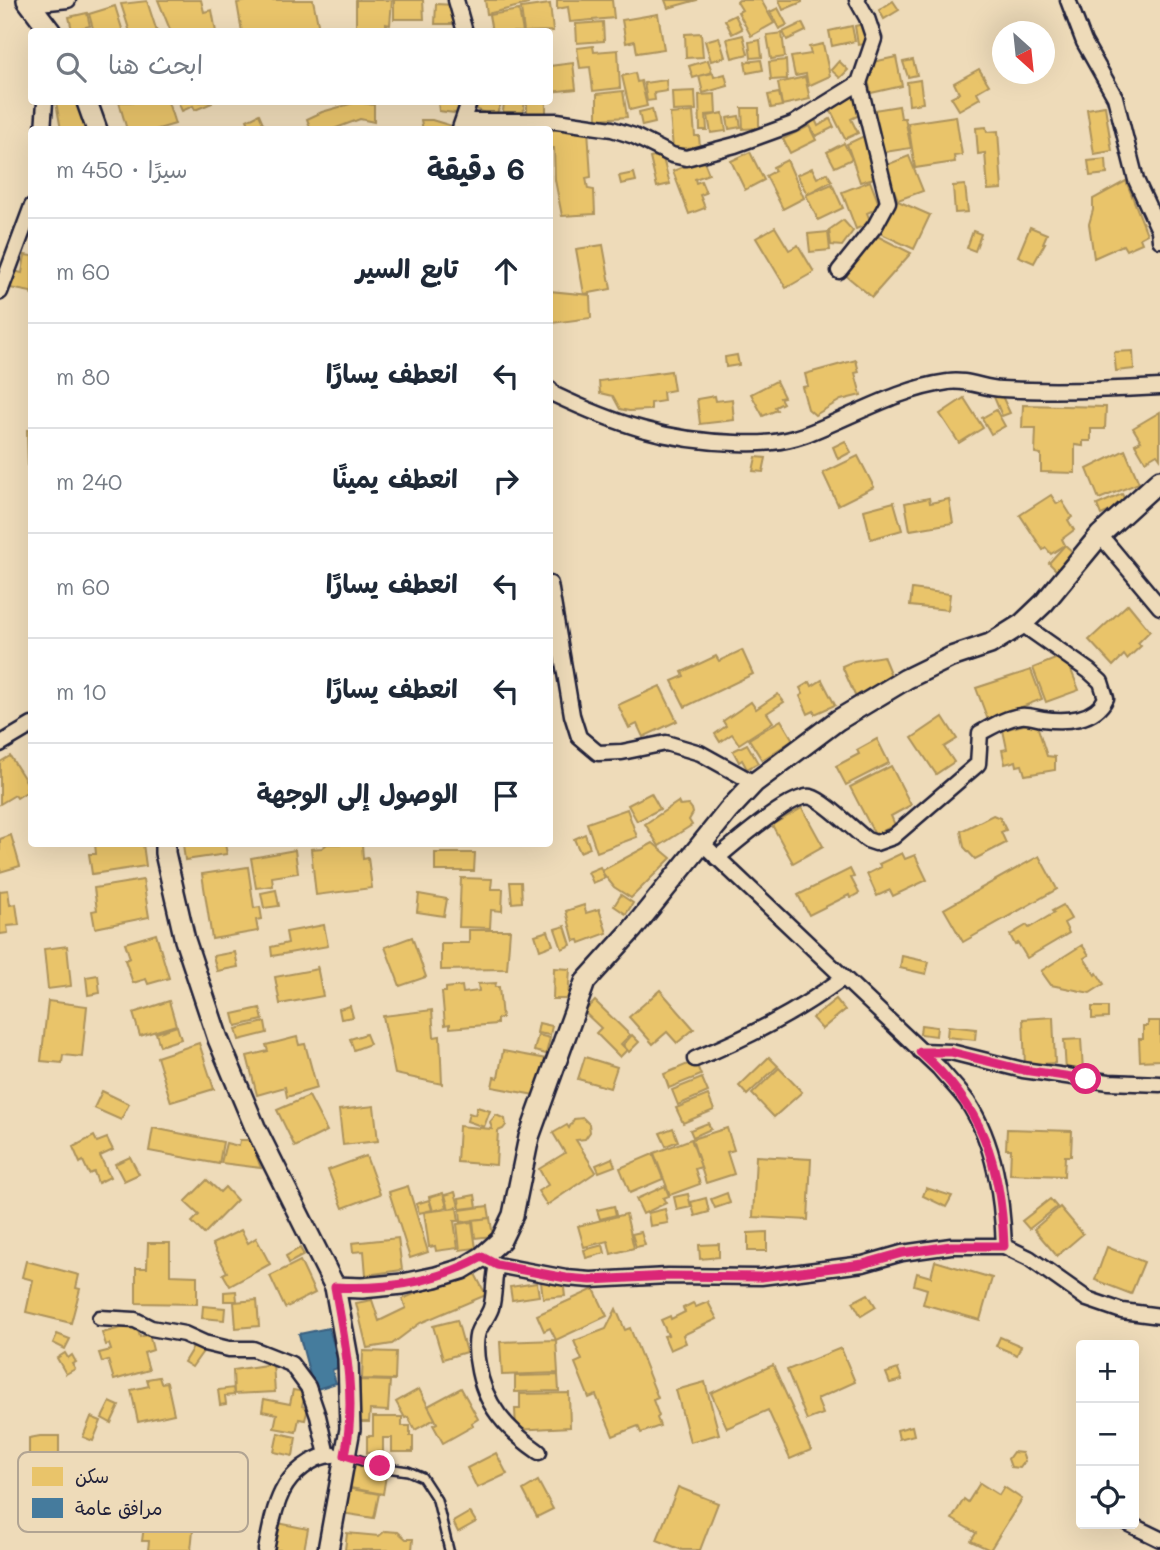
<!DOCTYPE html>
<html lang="ar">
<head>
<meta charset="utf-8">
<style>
  :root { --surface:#fff; --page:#f2f2f3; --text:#1f2937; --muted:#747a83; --line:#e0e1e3 }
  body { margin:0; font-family:Mali,"Playpen Sans Arabic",sans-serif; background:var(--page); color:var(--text); direction:rtl }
  .controls { position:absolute; right:21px; bottom:21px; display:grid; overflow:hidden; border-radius:7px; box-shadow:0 7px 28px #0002 }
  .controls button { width:63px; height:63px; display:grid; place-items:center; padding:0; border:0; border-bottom:2px solid var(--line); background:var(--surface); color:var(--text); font:35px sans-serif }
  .compass { position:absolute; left:992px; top:21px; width:63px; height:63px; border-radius:50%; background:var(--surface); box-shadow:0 7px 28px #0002; rotate:153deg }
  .stop { position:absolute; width:21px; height:21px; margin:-16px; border:5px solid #db2777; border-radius:50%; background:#fff }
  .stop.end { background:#db2777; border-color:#fff; box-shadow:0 2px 7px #0008 }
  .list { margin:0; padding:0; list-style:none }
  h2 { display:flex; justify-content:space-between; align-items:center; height:91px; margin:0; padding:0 28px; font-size:30px }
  h2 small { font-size:23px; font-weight:400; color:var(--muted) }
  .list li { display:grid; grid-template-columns:46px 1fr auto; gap:21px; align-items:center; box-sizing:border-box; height:105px; padding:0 28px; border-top:2px solid var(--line) }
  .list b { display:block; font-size:26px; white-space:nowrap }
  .list em { font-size:23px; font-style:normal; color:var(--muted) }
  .icon { flex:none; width:38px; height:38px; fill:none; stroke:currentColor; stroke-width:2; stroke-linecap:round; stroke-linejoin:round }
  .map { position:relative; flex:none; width:1160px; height:1550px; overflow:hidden; direction:ltr }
  .search { position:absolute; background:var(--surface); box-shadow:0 7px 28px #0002; left:28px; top:28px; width:525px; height:77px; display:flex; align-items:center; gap:18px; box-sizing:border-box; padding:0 24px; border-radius:7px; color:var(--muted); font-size:26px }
  .panel { position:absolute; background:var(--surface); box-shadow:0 7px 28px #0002; left:28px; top:126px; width:525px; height:721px; border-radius:7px; direction:rtl }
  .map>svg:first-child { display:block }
</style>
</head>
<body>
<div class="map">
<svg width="1160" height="1550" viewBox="0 0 1160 1550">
  <rect width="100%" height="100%" fill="#eedbb9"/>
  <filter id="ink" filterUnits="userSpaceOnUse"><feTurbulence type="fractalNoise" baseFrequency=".0143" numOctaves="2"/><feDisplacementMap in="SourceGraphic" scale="14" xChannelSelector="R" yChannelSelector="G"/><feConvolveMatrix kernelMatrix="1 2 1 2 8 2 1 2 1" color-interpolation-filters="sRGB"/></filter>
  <g filter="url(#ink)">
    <!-- homes -->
    <g fill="#e9c46a" stroke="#ad935c" stroke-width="2">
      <path d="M 158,0 L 201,0 L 204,12 L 212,10 L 216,32 L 171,32 Z"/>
      <path d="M 251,0 L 313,0 L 318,24 L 317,32 L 242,32 L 237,3 Z"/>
      <path d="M 356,0 L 392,0 L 390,25 L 386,24 L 387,32 L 356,32 Z"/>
      <path d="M 394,0 L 423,0 L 424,19 L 394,19 Z"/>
      <path d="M 485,0 L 527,0 L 528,4 L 487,14 Z"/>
      <path d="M 557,0 L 612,0 L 614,18 L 570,22 L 568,7 L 557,9 Z"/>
      <path d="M 665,0 L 697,0 L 668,8 Z"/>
      <path d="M 739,0 L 761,0 L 774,23 L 751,36 L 738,12 L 742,10 L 737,2 Z"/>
      <path d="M 779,0 L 802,0 L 802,2 L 783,10 Z"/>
      <path d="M 147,1 L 157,32 L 130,32 L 121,4 Z"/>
      <path d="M 893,1 L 899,10 L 884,19 L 879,10 Z"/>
      <path d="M 436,4 L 455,5 L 454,24 L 435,24 Z"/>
      <path d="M 550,4 L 553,31 L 524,32 L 521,8 Z"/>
      <path d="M 115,6 L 123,32 L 94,32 L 89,14 Z"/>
      <path d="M 778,8 L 787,25 L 779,29 L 770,12 Z"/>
      <path d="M 519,10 L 523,32 L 492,32 L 489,15 Z"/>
      <path d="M 87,13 L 90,26 L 72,30 L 69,17 Z"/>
      <path d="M 658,14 L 664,49 L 637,53 L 635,41 L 626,43 L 622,20 Z"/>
      <path d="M 735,15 L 742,29 L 732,34 L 725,20 Z"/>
      <path d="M 603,22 L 604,41 L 577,43 L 576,24 Z"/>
      <path d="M 802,23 L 806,31 L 787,40 L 783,32 Z"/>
      <path d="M 863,24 L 867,44 L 858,45 L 855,26 Z"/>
      <path d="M 852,26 L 855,41 L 832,46 L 829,31 Z"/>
      <path d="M 701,33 L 703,57 L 686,58 L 685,34 Z"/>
      <path d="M 782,33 L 785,57 L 771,59 L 767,35 Z"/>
      <path d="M 743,35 L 748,54 L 732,58 L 727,39 Z"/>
      <path d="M 719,37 L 725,57 L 711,61 L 705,41 Z"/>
      <path d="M 760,40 L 762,57 L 751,58 L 749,42 Z"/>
      <path d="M 823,44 L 830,76 L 808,86 L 806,74 L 795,76 L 791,57 L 811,54 L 809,47 Z"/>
      <path d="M 593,46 L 594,52 L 618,50 L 620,88 L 593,91 L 590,67 L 580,68 L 577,48 Z"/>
      <path d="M 896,57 L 902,86 L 871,93 L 865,67 L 874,65 L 873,62 Z"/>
      <path d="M 708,60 L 712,72 L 693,78 L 689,66 Z"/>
      <path d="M 761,60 L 763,70 L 747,73 L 745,62 Z"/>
      <path d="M 786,60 L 787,79 L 771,80 L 769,62 Z"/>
      <path d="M 913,60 L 917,75 L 908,77 L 903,62 Z"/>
      <path d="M 839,61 L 848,70 L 840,78 L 831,70 Z"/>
      <path d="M 573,63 L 576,89 L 550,92 L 550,66 Z"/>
      <path d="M 979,69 L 989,85 L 977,92 L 980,98 L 959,110 L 951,97 L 959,93 L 954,83 Z"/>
      <path d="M 635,73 L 637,82 L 641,81 L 647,106 L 630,110 L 622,76 Z"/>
      <path d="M 713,73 L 714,77 L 725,74 L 728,86 L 703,93 L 699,76 Z"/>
      <path d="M 805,77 L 810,99 L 782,105 L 778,83 Z"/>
      <path d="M 666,80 L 667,91 L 654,93 L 655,100 L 647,101 L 644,83 Z"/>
      <path d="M 920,80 L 923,103 L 909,105 L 907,82 Z"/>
      <path d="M 623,91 L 627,117 L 597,119 L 597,94 Z"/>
      <path d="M 695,91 L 696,110 L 673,111 L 672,92 Z"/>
      <path d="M 779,93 L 782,106 L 771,108 L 768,95 Z"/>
      <path d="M 715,94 L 716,114 L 706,115 L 707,130 L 700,130 L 699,95 Z"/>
      <path d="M 855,94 L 865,112 L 851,119 L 858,133 L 845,139 L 829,107 Z"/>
      <path d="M 56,102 L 81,102 L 89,130 L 61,130 Z"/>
      <path d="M 119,102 L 168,102 L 175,124 L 155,130 L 127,130 Z"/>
      <path d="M 178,102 L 212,102 L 212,103 L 195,110 L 193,106 L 182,111 Z"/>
      <path d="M 357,102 L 374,105 L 374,122 L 360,119 L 331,130 L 311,130 L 307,119 L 322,112 Z"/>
      <path d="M 438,102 L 466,102 L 462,114 L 439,111 Z"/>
      <path d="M 479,102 L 502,102 L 495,117 L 476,109 Z"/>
      <path d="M 504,102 L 525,102 L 523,113 L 503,112 Z"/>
      <rect x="527" y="102" width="19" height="12"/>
      <path d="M 899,106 L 901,118 L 905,118 L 911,148 L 878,153 L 874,110 Z"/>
      <path d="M 1105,106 L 1112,151 L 1094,154 L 1087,109 Z"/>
      <path d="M 742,108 L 759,108 L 759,128 L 743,129 Z"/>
      <path d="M 652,109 L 655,123 L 642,126 L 639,112 Z"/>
      <path d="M 693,112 L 695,136 L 699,136 L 700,147 L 673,149 L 670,114 Z"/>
      <path d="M 723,113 L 726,131 L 711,133 L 708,116 Z"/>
      <path d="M 259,114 L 266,130 L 252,130 L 247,120 Z"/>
      <path d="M 739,116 L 741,127 L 729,129 L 727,118 Z"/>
      <path d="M 956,116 L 962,155 L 954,156 L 955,162 L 915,168 L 908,123 Z"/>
      <path d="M 814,117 L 818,126 L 830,119 L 834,127 L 816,136 L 807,121 Z"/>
      <path d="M 421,120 L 432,120 L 455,127 L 454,130 L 423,130 Z"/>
      <path d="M 465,125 L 588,129 L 591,177 L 586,178 L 588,189 L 594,190 L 595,214 L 562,216 L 555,180 L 554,148 L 550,148 L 550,130 L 464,130 Z"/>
      <path d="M 809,126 L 816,140 L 790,153 L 783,139 Z"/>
      <path d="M 986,127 L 987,132 L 998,131 L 1002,189 L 988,190 L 985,153 L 978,154 L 976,128 Z"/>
      <path d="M 864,136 L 881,176 L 860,182 L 847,144 Z"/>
      <path d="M 844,143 L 852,159 L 835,167 L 827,152 Z"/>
      <path d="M 750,152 L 764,180 L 745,190 L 731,161 Z"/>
      <path d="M 662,155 L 670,184 L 657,187 L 650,158 Z"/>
      <path d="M 909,156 L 923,191 L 898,200 L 884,166 Z"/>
      <path d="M 703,159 L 709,174 L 695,179 L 696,183 L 701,181 L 706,193 L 700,195 L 705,208 L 689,214 L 673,171 Z"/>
      <path d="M 1106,159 L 1107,174 L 1090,176 L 1088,161 Z"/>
      <path d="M 787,160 L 804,198 L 783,209 L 766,176 L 775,171 L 773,167 Z"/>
      <path d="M 812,168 L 817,178 L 827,173 L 832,181 L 807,194 L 797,175 Z"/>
      <path d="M 634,173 L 636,181 L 621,184 L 619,176 Z"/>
      <path d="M 870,181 L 880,207 L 867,213 L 871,223 L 856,229 L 842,192 Z"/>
      <path d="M 1126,181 L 1147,234 L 1140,238 L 1142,243 L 1126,250 L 1123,245 L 1094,258 L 1089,224 L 1093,210 L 1093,199 Z"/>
      <path d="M 832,184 L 843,208 L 818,220 L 806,195 Z"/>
      <path d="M 965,185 L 968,212 L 955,213 L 953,186 Z"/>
      <path d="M 891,198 L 930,215 L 914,249 L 875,231 Z"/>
      <path d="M 843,220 L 853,231 L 842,246 L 831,245 L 829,230 Z"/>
      <path d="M 775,227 L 789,250 L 798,245 L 814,272 L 786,288 L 756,238 Z"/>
      <path d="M 1030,227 L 1047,234 L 1043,243 L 1045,243 L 1034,263 L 1018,256 Z"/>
      <path d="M 973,231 L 981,234 L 975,251 L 967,248 Z"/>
      <path d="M 828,232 L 830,250 L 810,252 L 808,234 Z"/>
      <path d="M 877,236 L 911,253 L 872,297 L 844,274 Z"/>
      <path d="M 603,245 L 611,289 L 584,294 L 576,249 Z"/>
      <path d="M 25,255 L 32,256 L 32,296 L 31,292 L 10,288 L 14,271 L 22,273 Z"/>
      <path d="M 550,282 L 550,291 L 590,295 L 591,318 L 553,323 L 552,318 L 550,318 Z"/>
      <path d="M 1133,351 L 1134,369 L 1116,371 L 1114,352 Z"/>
      <path d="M 737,355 L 739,365 L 726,367 L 725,357 Z"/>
      <path d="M 856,360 L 859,372 L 855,373 L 861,395 L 841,400 L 815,415 L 808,409 L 802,387 L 808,386 L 805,374 Z"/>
      <path d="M 671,371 L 674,390 L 663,392 L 664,401 L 651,403 L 651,409 L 649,410 L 629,411 L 620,409 L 613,396 L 600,393 L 599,381 Z"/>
      <path d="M 776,381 L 784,397 L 780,398 L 783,403 L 775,407 L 777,410 L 763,416 L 751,394 Z"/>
      <path d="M 1001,394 L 1010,413 L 1002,416 L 994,397 Z"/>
      <path d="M 715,396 L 716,401 L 732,399 L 734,420 L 700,424 L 697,399 Z"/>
      <path d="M 964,398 L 983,428 L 959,443 L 940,414 Z"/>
      <path d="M 1023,405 L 1106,407 L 1105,429 L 1091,429 L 1091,441 L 1083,441 L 1083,446 L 1075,445 L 1075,473 L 1041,472 L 1041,454 L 1035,453 L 1036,428 L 1022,428 Z"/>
      <path d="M 996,410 L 1005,426 L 991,434 L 982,418 Z"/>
      <path d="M 1160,412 L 1160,458 L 1157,454 L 1145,461 L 1135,444 L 1141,441 L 1133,428 Z"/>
      <path d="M 27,430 L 32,430 L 32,465 L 28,465 Z"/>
      <path d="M 845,441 L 851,452 L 838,459 L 833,447 Z"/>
      <path d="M 1125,450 L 1139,483 L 1099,499 L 1087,469 Z"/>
      <path d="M 858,456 L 874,487 L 838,505 L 823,473 Z"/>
      <path d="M 756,457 L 766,458 L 763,472 L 753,471 Z"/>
      <path d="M 1122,494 L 1127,504 L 1101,515 L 1097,505 Z"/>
      <path d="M 1051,495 L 1057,504 L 1062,501 L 1072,517 L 1068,520 L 1074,530 L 1062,539 L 1065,545 L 1051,554 L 1046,548 L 1043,550 L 1020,515 Z"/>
      <path d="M 929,498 L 930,503 L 949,499 L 953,523 L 910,530 L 905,503 Z"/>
      <path d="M 894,502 L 902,530 L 871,539 L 864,510 Z"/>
      <path d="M 1065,545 L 1074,553 L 1057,571 L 1049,563 Z"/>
      <path d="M 912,589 L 950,594 L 948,610 L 910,606 Z"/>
      <path d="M 1128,604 L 1150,631 L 1138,643 L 1141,646 L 1127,659 L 1124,655 L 1113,666 L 1089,640 Z"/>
      <path d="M 742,650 L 753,674 L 685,707 L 672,681 L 684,676 L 682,672 L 716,656 L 719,661 Z"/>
      <path d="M 1065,655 L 1079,690 L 1046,702 L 1033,668 Z"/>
      <path d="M 883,656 L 893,680 L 857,700 L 842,666 L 854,661 Z"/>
      <path d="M 1031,670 L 1042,699 L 988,720 L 976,688 Z"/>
      <path d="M 822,680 L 835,705 L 815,714 L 814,711 L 808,714 L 800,696 L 803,694 L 800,688 L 810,682 L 812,686 Z"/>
      <path d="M 660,686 L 677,721 L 643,737 L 637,724 L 629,728 L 618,705 Z"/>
      <path d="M 778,694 L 784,702 L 767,713 L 773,722 L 739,744 L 732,734 L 720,742 L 715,734 L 726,726 L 723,721 L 751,702 L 756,709 Z"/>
      <path d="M 943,717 L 957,739 L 944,747 L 954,762 L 936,774 L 912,738 Z"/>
      <path d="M 781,720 L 793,740 L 762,760 L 749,739 Z"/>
      <path d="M 1036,722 L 1047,756 L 1055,757 L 1055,770 L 1025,775 L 1022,765 L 1017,766 L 1016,761 L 1005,764 L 1002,750 L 1007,749 L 1003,730 Z"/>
      <path d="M 877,739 L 889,763 L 846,785 L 836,766 L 859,754 L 857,750 Z"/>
      <path d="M 747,744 L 758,763 L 747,769 L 742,760 L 739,762 L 733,751 Z"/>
      <path d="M 10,756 L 29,786 L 26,788 L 28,791 L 17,798 L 15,795 L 0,804 L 0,762 Z"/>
      <path d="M 891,766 L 911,805 L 891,816 L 895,825 L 875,835 L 850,787 Z"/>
      <path d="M 651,793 L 660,809 L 637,821 L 628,805 Z"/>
      <path d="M 678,802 L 680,806 L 689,805 L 692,809 L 693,813 L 689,820 L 692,825 L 659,846 L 645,824 Z"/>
      <path d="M 802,808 L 823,846 L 793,863 L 772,825 Z"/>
      <path d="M 627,809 L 637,837 L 597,852 L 587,823 Z"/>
      <path d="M 993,815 L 1000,818 L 1006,830 L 1001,832 L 1006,843 L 975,859 L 964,847 L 961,831 Z"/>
      <path d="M 585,834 L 590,848 L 580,852 L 574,839 Z"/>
      <path d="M 11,835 L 20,866 L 0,872 L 0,839 Z"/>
      <path d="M 653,843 L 671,858 L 631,898 L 614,887 L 601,871 Z"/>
      <path d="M 95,844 L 143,844 L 146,866 L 92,874 L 89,854 L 96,854 Z"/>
      <path d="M 183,844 L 225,844 L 227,854 L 185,860 Z"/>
      <path d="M 327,844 L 362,844 L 363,859 L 368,858 L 372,888 L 316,895 L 311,849 L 322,848 Z"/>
      <path d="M 295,850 L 298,873 L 272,877 L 273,886 L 256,888 L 251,858 Z"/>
      <path d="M 435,853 L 475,853 L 474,871 L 435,871 Z"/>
      <path d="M 902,853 L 905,859 L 915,855 L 927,880 L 893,896 L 890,890 L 877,896 L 867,874 L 881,867 L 879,864 Z"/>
      <path d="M 1039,856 L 1057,889 L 963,942 L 944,909 Z"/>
      <path d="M 248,867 L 254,908 L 260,907 L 262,919 L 256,920 L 258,931 L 212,939 L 202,874 Z"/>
      <path d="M 600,867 L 605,878 L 593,883 L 588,872 Z"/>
      <path d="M 850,869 L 854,877 L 851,878 L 859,893 L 850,898 L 849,895 L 809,915 L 798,895 Z"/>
      <path d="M 461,878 L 492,879 L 491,889 L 503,889 L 502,911 L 491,910 L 490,928 L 459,927 Z"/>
      <path d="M 143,880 L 149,917 L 95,928 L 92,911 L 97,910 L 94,888 Z"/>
      <path d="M 510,882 L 521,882 L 522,902 L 512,903 Z"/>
      <path d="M 8,890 L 10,905 L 16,904 L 19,925 L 7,926 L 8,933 L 0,934 L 0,891 Z"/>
      <path d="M 276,890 L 279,906 L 264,908 L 261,893 Z"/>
      <path d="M 419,894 L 447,899 L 444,916 L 417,912 Z"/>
      <path d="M 621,895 L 633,903 L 626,914 L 614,906 Z"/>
      <path d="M 584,905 L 586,913 L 599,909 L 607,933 L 580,943 L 579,940 L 574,941 L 566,911 Z"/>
      <path d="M 1063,905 L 1071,919 L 1064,923 L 1069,933 L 1027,958 L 1018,943 L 1015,945 L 1010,935 L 1027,925 L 1029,928 L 1054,913 L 1052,911 Z"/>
      <path d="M 324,925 L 328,946 L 272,956 L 271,947 L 288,943 L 286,932 Z"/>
      <path d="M 565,926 L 571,945 L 562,949 L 555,929 Z"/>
      <path d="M 469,930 L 510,930 L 507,969 L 441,970 L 441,943 L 469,943 Z"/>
      <path d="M 548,931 L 553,945 L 540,950 L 535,935 Z"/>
      <path d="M 156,934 L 169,978 L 148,984 L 146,979 L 133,983 L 125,960 L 130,958 L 125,943 Z"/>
      <path d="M 412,937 L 426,977 L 400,986 L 385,947 Z"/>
      <path d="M 1082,945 L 1089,955 L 1084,958 L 1095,975 L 1097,973 L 1104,984 L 1090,993 L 1051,985 L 1041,971 Z"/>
      <path d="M 67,946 L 71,986 L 48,989 L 44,949 Z"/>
      <path d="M 235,952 L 238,967 L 217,971 L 213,956 Z"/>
      <path d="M 902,956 L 929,962 L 926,974 L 900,968 Z"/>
      <path d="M 317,966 L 323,996 L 280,1004 L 275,977 L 318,969 Z"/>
      <path d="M 554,968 L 570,969 L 568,999 L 553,999 Z"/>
      <path d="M 98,975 L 100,993 L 88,995 L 86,977 Z"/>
      <path d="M 496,983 L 495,987 L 499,987 L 502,1018 L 497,1019 L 497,1024 L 450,1028 L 450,1024 L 445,1025 L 442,992 L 446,992 L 446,988 L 462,986 L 463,993 L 479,991 L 478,984 Z"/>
      <path d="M 660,990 L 694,1029 L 677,1043 L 667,1032 L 653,1044 L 629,1017 Z"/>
      <path d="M 836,999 L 845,1010 L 822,1029 L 812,1018 Z"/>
      <path d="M 48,1001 L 87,1006 L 82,1057 L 63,1055 L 62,1063 L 41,1061 Z"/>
      <path d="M 169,1001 L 176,1025 L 140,1036 L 133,1013 Z"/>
      <path d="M 595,1001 L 630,1035 L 621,1044 L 627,1050 L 620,1057 L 596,1033 L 601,1028 L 584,1012 Z"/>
      <path d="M 350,1006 L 353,1017 L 341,1019 L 339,1009 Z"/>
      <path d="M 1092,1007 L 1108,1007 L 1108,1018 L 1092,1019 Z"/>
      <path d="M 260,1008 L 263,1020 L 236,1026 L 233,1014 Z"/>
      <path d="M 432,1010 L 434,1037 L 440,1036 L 442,1084 L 395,1074 L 383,1016 Z"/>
      <path d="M 1053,1017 L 1055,1063 L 1025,1065 L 1023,1019 Z"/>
      <path d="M 1148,1021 L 1160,1021 L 1160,1060 L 1140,1061 L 1139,1039 L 1143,1039 L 1143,1026 L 1148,1026 Z"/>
      <path d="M 265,1022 L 267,1033 L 239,1040 L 236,1029 Z"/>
      <path d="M 539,1023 L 552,1026 L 550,1035 L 537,1033 Z"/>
      <path d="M 921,1025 L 937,1027 L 936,1036 L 920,1034 Z"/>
      <path d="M 177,1026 L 181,1039 L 160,1046 L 156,1033 Z"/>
      <path d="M 948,1026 L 976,1029 L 975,1040 L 947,1037 Z"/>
      <path d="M 366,1034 L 370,1044 L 354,1050 L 350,1039 Z"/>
      <path d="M 538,1035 L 550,1038 L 546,1054 L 534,1051 Z"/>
      <path d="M 632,1035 L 639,1042 L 629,1052 L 623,1045 Z"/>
      <path d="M 297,1037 L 299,1045 L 305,1044 L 317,1088 L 287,1097 L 285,1087 L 257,1095 L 247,1056 L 268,1051 L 266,1045 Z"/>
      <path d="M 1081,1039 L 1083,1070 L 1066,1071 L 1064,1040 Z"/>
      <path d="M 199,1043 L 214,1089 L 171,1102 L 157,1057 Z"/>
      <path d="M 503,1051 L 547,1059 L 540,1096 L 492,1087 L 494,1077 L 498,1078 Z"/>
      <path d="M 585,1057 L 617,1067 L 610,1088 L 578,1079 Z"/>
      <path d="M 769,1057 L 778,1066 L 747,1095 L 739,1086 Z"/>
      <path d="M 695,1061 L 701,1075 L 669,1088 L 664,1074 Z"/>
      <path d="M 779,1068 L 802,1092 L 774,1117 L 752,1094 Z"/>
      <path d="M 702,1078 L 708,1092 L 678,1105 L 672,1090 Z"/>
      <path d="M 102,1091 L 129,1104 L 121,1120 L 94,1108 Z"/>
      <path d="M 708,1095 L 714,1110 L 683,1123 L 676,1108 Z"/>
      <path d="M 309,1096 L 327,1131 L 295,1147 L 277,1110 Z"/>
      <path d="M 374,1106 L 378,1141 L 343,1145 L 339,1110 Z"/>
      <path d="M 477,1107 L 490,1111 L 484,1127 L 467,1121 L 469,1113 L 475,1115 Z"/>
      <path d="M 496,1115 L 505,1119 L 506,1125 L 503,1129 L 498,1131 L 496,1165 L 457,1162 L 459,1126 L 492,1129 L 490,1122 Z"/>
      <path d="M 583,1118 L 589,1124 L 590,1132 L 585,1139 L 576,1140 L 596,1172 L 547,1205 L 538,1191 L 548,1185 L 539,1169 L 565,1153 L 553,1133 L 567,1125 L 569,1128 L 574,1119 Z"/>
      <path d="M 708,1123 L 711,1129 L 693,1137 L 690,1130 Z"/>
      <path d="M 153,1128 L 223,1142 L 219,1164 L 149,1151 Z"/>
      <path d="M 673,1128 L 678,1141 L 666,1146 L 660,1133 Z"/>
      <path d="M 727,1128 L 734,1150 L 727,1152 L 734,1174 L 706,1183 L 692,1139 Z"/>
      <path d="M 1007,1129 L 1072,1131 L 1071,1156 L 1065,1156 L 1064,1176 L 1010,1174 L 1011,1149 L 1006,1149 Z"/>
      <path d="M 94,1136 L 97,1142 L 107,1138 L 113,1150 L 100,1156 L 110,1177 L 98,1183 L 94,1172 L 89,1174 L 83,1161 L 80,1163 L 73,1147 Z"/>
      <path d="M 691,1139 L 701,1167 L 695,1169 L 700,1184 L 670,1195 L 654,1153 Z"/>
      <path d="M 240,1140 L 250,1140 L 261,1168 L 221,1163 L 226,1143 L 239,1146 Z"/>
      <path d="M 653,1154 L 663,1179 L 630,1193 L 620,1168 Z"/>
      <path d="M 366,1156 L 380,1194 L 343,1208 L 328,1170 Z"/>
      <path d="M 756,1156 L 811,1159 L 808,1220 L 753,1217 Z"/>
      <path d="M 130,1157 L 139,1174 L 124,1181 L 115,1164 Z"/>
      <path d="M 612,1158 L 615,1166 L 599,1172 L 596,1165 Z"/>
      <path d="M 207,1180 L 220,1192 L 225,1187 L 237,1200 L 204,1234 L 192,1222 L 199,1215 L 185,1202 Z"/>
      <path d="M 408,1186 L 428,1252 L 410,1258 L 389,1192 Z"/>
      <path d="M 665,1186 L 669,1196 L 663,1198 L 666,1203 L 643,1214 L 636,1199 Z"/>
      <path d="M 926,1188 L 952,1196 L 946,1207 L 923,1196 Z"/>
      <path d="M 455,1192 L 459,1206 L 449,1209 L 445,1195 Z"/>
      <path d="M 443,1193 L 447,1207 L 433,1211 L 429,1197 Z"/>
      <path d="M 727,1193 L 730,1203 L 715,1208 L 711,1199 Z"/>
      <path d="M 688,1194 L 691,1207 L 677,1210 L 674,1197 Z"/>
      <path d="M 475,1195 L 477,1207 L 460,1209 L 459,1198 Z"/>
      <path d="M 706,1198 L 709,1212 L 695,1216 L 691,1202 Z"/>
      <path d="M 1050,1199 L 1057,1207 L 1029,1229 L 1022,1221 Z"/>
      <path d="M 429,1200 L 432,1210 L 419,1213 L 416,1204 Z"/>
      <path d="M 488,1206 L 490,1218 L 461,1222 L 460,1210 Z"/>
      <path d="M 614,1206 L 616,1215 L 600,1219 L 597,1210 Z"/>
      <path d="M 1060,1207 L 1083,1234 L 1057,1256 L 1034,1229 Z"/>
      <path d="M 457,1208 L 459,1221 L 454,1221 L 458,1248 L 436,1251 L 435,1246 L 429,1247 L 424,1212 Z"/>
      <path d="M 665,1209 L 668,1223 L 650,1226 L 648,1213 Z"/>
      <path d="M 626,1214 L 634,1248 L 611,1254 L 608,1241 L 584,1247 L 578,1226 Z"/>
      <path d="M 490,1218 L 493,1236 L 475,1238 L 473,1220 Z"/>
      <path d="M 472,1222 L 476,1248 L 460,1250 L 457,1224 Z"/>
      <path d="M 241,1230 L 248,1243 L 256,1238 L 270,1264 L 230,1286 L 223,1274 L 227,1272 L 212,1244 Z"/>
      <path d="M 641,1232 L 645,1245 L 636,1247 L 632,1234 Z"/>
      <path d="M 767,1232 L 767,1251 L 748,1251 L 748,1233 Z"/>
      <path d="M 398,1238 L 402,1270 L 366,1275 L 364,1251 L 353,1252 L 352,1243 Z"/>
      <path d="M 148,1243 L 170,1243 L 170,1275 L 197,1276 L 197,1304 L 136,1303 L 136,1268 L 147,1268 Z"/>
      <path d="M 719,1244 L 719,1257 L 700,1259 L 699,1245 Z"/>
      <path d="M 603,1245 L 605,1253 L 586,1258 L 584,1250 Z"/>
      <path d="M 1107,1247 L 1144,1262 L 1131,1294 L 1095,1280 Z"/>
      <path d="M 300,1248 L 304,1255 L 289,1263 L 286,1256 Z"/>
      <path d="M 26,1261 L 79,1275 L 76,1288 L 80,1289 L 71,1323 L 26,1312 L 33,1280 L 22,1277 Z"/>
      <path d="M 300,1261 L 315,1293 L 285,1308 L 270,1276 Z"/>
      <path d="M 935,1261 L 992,1278 L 980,1320 L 923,1304 L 927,1289 L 914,1285 L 917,1273 L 931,1277 Z"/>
      <path d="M 473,1270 L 486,1295 L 420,1323 L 392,1344 L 367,1348 L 356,1303 L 372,1300 L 379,1321 L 406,1308 L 402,1299 Z"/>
      <path d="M 563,1280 L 565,1296 L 543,1298 L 541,1282 Z"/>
      <path d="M 537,1283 L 539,1296 L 512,1300 L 510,1287 Z"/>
      <path d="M 594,1289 L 607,1316 L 556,1340 L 550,1328 L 544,1331 L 537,1315 Z"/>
      <path d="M 236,1291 L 237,1301 L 224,1301 L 224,1292 Z"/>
      <path d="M 868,1294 L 876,1307 L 861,1316 L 853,1302 Z"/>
      <path d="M 257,1300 L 259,1326 L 236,1328 L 234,1302 Z"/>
      <path d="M 708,1302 L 717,1319 L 683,1335 L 686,1343 L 670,1350 L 664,1336 L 668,1335 L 661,1320 L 670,1316 L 671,1319 L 685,1312 L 683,1308 L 693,1303 L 696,1307 Z"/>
      <path d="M 203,1306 L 225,1308 L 224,1320 L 202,1318 Z"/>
      <path d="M 616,1309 L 625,1330 L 630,1328 L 658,1398 L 653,1400 L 659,1416 L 657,1418 L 660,1426 L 641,1433 L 638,1426 L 613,1436 L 596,1395 L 589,1398 L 575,1363 L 582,1360 L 574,1341 L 606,1329 Z"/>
      <path d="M 457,1320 L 466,1352 L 443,1359 L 433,1326 Z"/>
      <path d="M 136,1324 L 140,1337 L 149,1334 L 153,1350 L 144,1353 L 149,1370 L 114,1380 L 108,1360 L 102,1362 L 99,1353 L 111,1350 L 109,1344 L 106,1345 L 102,1333 Z"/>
      <path d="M 57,1334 L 70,1339 L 65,1349 L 53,1343 Z"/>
      <path d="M 1000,1337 L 1021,1346 L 1017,1355 L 996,1346 Z"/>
      <path d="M 556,1340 L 558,1373 L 502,1375 L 500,1342 Z"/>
      <path d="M 195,1344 L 204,1350 L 192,1367 L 184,1362 Z"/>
      <path d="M 841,1348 L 855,1382 L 817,1399 L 823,1414 L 807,1420 L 787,1370 Z"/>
      <path d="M 363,1351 L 396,1352 L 395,1380 L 362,1379 Z"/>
      <path d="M 65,1353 L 68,1358 L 72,1355 L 76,1362 L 72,1364 L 75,1369 L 66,1374 L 57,1358 Z"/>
      <path d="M 273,1364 L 275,1392 L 234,1394 L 233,1370 Z"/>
      <path d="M 773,1365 L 811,1450 L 790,1459 L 768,1410 L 727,1428 L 711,1393 Z"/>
      <path d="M 898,1369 L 902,1380 L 890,1383 L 886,1373 Z"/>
      <path d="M 558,1375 L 559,1391 L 515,1392 L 515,1376 Z"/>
      <path d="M 159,1377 L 161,1383 L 167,1382 L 174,1414 L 138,1422 L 131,1390 L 149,1386 L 147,1379 Z"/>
      <path d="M 360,1380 L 390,1381 L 388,1411 L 370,1410 L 369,1422 L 358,1422 Z"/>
      <path d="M 705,1382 L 719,1434 L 690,1442 L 676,1390 Z"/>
      <path d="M 233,1388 L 234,1395 L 225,1396 L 226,1404 L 220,1405 L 218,1390 Z"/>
      <path d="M 461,1388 L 478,1419 L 472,1423 L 473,1426 L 443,1443 L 433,1425 L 437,1423 L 428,1406 Z"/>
      <path d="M 419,1389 L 435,1419 L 415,1430 L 408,1417 L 405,1418 L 396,1402 Z"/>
      <path d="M 293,1390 L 305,1392 L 302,1406 L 308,1408 L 305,1420 L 299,1419 L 296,1432 L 274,1428 L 277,1414 L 262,1411 L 264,1399 L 290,1404 Z"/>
      <path d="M 569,1393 L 570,1427 L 516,1430 L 515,1409 L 520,1409 L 520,1394 Z"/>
      <path d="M 110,1402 L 119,1406 L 111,1423 L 102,1418 Z"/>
      <path d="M 91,1417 L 101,1421 L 93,1441 L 83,1437 Z"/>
      <path d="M 373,1417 L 402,1417 L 402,1426 L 410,1426 L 410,1436 L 413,1436 L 413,1452 L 392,1452 L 392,1438 L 383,1438 L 383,1452 L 367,1453 L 367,1436 L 373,1436 Z"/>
      <path d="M 912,1426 L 914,1435 L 899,1439 L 897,1430 Z"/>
      <path d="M 278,1433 L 296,1437 L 293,1456 L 274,1452 Z"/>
      <path d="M 40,1436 L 59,1436 L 59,1464 L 29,1464 L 29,1438 Z"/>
      <path d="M 1013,1452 L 1022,1453 L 1025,1461 L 1020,1468 L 1011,1467 L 1008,1459 Z"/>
      <path d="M 496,1453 L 507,1474 L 477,1488 L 467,1468 Z"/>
      <path d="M 349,1463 L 387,1469 L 383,1494 L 345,1487 Z"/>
      <path d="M 538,1481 L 553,1509 L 537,1517 L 523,1490 Z"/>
      <path d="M 980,1483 L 999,1495 L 1004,1487 L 1022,1499 L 990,1550 L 971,1541 L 976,1533 L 952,1519 L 964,1499 L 968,1502 Z"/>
      <path d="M 678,1487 L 718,1503 L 700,1550 L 682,1550 L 657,1540 Z"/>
      <path d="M 346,1488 L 379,1494 L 374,1518 L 341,1513 Z"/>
      <path d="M 470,1512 L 476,1522 L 458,1532 L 453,1522 Z"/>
      <path d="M 278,1523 L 308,1529 L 304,1550 L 273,1550 Z"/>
      <path d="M 165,1524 L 172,1525 L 174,1529 L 182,1529 L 185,1526 L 193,1530 L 191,1550 L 148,1550 L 149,1541 L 142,1541 L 144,1526 L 162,1528 Z"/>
      <path d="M 385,1531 L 398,1532 L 406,1539 L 413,1539 L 412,1550 L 345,1550 L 347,1533 L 379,1536 Z"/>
    </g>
    <!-- public -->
    <path fill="#457b9d" stroke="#3a6080" stroke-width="2" d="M 329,1328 L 340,1367 L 332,1370 L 336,1383 L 314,1390 L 299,1334 Z"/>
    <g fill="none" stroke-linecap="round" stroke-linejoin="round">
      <defs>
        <path id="service" d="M 345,1455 L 380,1467 L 408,1471 L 422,1477 L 437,1500 L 449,1550"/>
        <g id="minor">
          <path d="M 456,0 L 465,32"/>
          <path d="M 1068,0 L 1084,42 L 1115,97 L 1136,180 L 1159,230 L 1160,240"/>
          <path d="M 30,4 L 68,0"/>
          <path d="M 464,121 L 557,121 L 612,129 L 634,136 L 672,155 L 686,158 L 735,145 L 793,124 L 859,83 L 874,39 L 867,18 L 857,0"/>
          <path d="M 460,128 L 469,102"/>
          <path d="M 43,130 L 45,102"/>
          <path d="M 839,271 L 875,226 L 888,202 L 859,83"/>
          <path d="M 0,292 L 32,206"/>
          <path d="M 550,389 L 553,394 C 616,424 666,441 736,443 C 760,444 781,443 804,435 C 852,417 897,389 948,382 C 966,379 983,388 1001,389 C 1053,392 1108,390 1160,387"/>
          <path d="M 1100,535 L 1160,607"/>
          <path d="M 550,584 L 572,715 L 579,737 L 598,753 L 622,752 L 666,743 L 700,753 L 754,783"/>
          <path d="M 0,744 L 32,725"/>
          <path d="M 702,843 L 939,1068 C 948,1079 959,1090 967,1101 C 995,1143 1002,1197 1004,1246"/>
          <path d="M 717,858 C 733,845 793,792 811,797 C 824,800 855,831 867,840 L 876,843 L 893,837 L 978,764 L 980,733 C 993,726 1006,718 1021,716 C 1028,715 1036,718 1043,719 C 1065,722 1095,721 1106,698 L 1101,682 L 1089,671 L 1022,624"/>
          <path d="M 920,1051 L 951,1052 L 1023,1070 L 1109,1082 L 1160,1084"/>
          <path d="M 695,1059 C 748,1037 796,1013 843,978"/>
          <path d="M 482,1257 L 497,1265 L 566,1278 L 591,1280 L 668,1276 L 761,1277 L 863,1264 L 902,1253 L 951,1246 L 1004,1246 L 1029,1258 L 1087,1299 L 1122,1311 L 1160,1316"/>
          <path d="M 497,1265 C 493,1279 495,1295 491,1308 C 488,1317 481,1324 478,1332 C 475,1341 476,1356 478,1365 C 484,1405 507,1430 539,1452"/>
          <path d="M 100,1318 L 135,1320 L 151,1328 L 184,1334 L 204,1343 L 229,1349 L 253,1349 L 291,1364 L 308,1387 L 318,1416 L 327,1455"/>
          <path d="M 1129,1524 L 1160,1539"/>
          <path d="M 266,1550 C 270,1531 273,1510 282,1492 C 290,1475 313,1455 333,1455"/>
        </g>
        <g id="tertiary">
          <path d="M 27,0 L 51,32"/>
          <path d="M 87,102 L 97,130"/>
          <path d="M 165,844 L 165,853 L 185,940 L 218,1039 L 255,1127 L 335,1287 L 348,1358 L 350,1429 L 328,1550"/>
          <path d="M 335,1287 L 362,1288 L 403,1284 L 436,1277 L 462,1269 L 482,1257 L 501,1240 L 513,1215 L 529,1137 L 585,982 L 632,930 L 728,811 L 754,783 L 838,720 L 906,679 L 951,657 L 990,644 L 1022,624 L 1044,603 L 1100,535 L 1160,480"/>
        </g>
      </defs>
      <!-- service casing -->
      <use href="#service" stroke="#22223b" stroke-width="12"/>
      <!-- minor casing -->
      <use href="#minor" stroke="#22223b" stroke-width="19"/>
      <!-- tertiary casing -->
      <use href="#tertiary" stroke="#22223b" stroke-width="24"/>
      <!-- service -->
      <use href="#service" stroke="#eedbb9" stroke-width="7"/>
      <!-- minor -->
      <use href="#minor" stroke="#eedbb9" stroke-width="14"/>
      <!-- tertiary -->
      <use href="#tertiary" stroke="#eedbb9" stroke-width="19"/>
    </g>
  </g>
  <g fill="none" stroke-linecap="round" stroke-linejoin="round" filter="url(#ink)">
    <!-- route -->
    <path stroke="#db2777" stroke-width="9" d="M 380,1466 L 345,1455 C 357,1399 345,1343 335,1287 C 386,1290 437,1282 482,1257 L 497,1265 L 566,1278 L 591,1280 L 668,1276 L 761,1277 L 863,1264 L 902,1253 L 951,1246 L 1004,1246 C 1001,1164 983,1107 920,1052 L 951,1052 L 1023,1070 L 1086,1079"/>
  </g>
  <!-- legend -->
  <rect x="18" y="1452" width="230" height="80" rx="10" fill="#eedbb9" stroke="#b1a493" stroke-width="2"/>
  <rect x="32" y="1467" width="31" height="19" fill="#e9c46a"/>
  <rect x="32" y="1498" width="31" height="20" fill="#457b9d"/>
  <g font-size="19" fill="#22223b">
    <text x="75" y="1483">سكن</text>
    <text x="75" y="1515">مرافق عامة</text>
  </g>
</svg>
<div class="controls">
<button>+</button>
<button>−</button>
<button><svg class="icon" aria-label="locate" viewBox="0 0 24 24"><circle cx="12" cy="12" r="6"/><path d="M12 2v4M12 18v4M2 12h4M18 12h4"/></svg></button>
</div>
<svg class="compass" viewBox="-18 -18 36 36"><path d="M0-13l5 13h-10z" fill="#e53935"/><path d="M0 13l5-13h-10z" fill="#747a83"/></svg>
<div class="stop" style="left:1086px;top:1079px"></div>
<div class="stop end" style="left:380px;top:1466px"></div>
<div class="search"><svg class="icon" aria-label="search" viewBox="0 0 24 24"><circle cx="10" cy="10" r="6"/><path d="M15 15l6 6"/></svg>ابحث هنا</div>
<section class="panel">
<h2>6 دقيقة<small>سيرًا · 450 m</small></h2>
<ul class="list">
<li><svg class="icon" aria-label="ahead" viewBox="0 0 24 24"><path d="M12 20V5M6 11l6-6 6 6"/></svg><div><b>تابع السير</b></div><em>60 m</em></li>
<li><svg class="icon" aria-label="left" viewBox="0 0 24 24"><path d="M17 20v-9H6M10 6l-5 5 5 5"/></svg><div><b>انعطف يسارًا</b></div><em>80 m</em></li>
<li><svg class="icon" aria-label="right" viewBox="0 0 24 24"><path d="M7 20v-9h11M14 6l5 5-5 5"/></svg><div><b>انعطف يمينًا</b></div><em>240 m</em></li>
<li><svg class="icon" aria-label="left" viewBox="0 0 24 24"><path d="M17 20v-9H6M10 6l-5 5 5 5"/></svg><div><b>انعطف يسارًا</b></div><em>60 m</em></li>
<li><svg class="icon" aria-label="left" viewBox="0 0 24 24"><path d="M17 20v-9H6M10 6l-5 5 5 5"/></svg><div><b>انعطف يسارًا</b></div><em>10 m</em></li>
<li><svg class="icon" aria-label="arrive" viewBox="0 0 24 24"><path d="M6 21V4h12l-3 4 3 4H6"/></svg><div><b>الوصول إلى الوجهة</b></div></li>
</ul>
</section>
</div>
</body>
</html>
